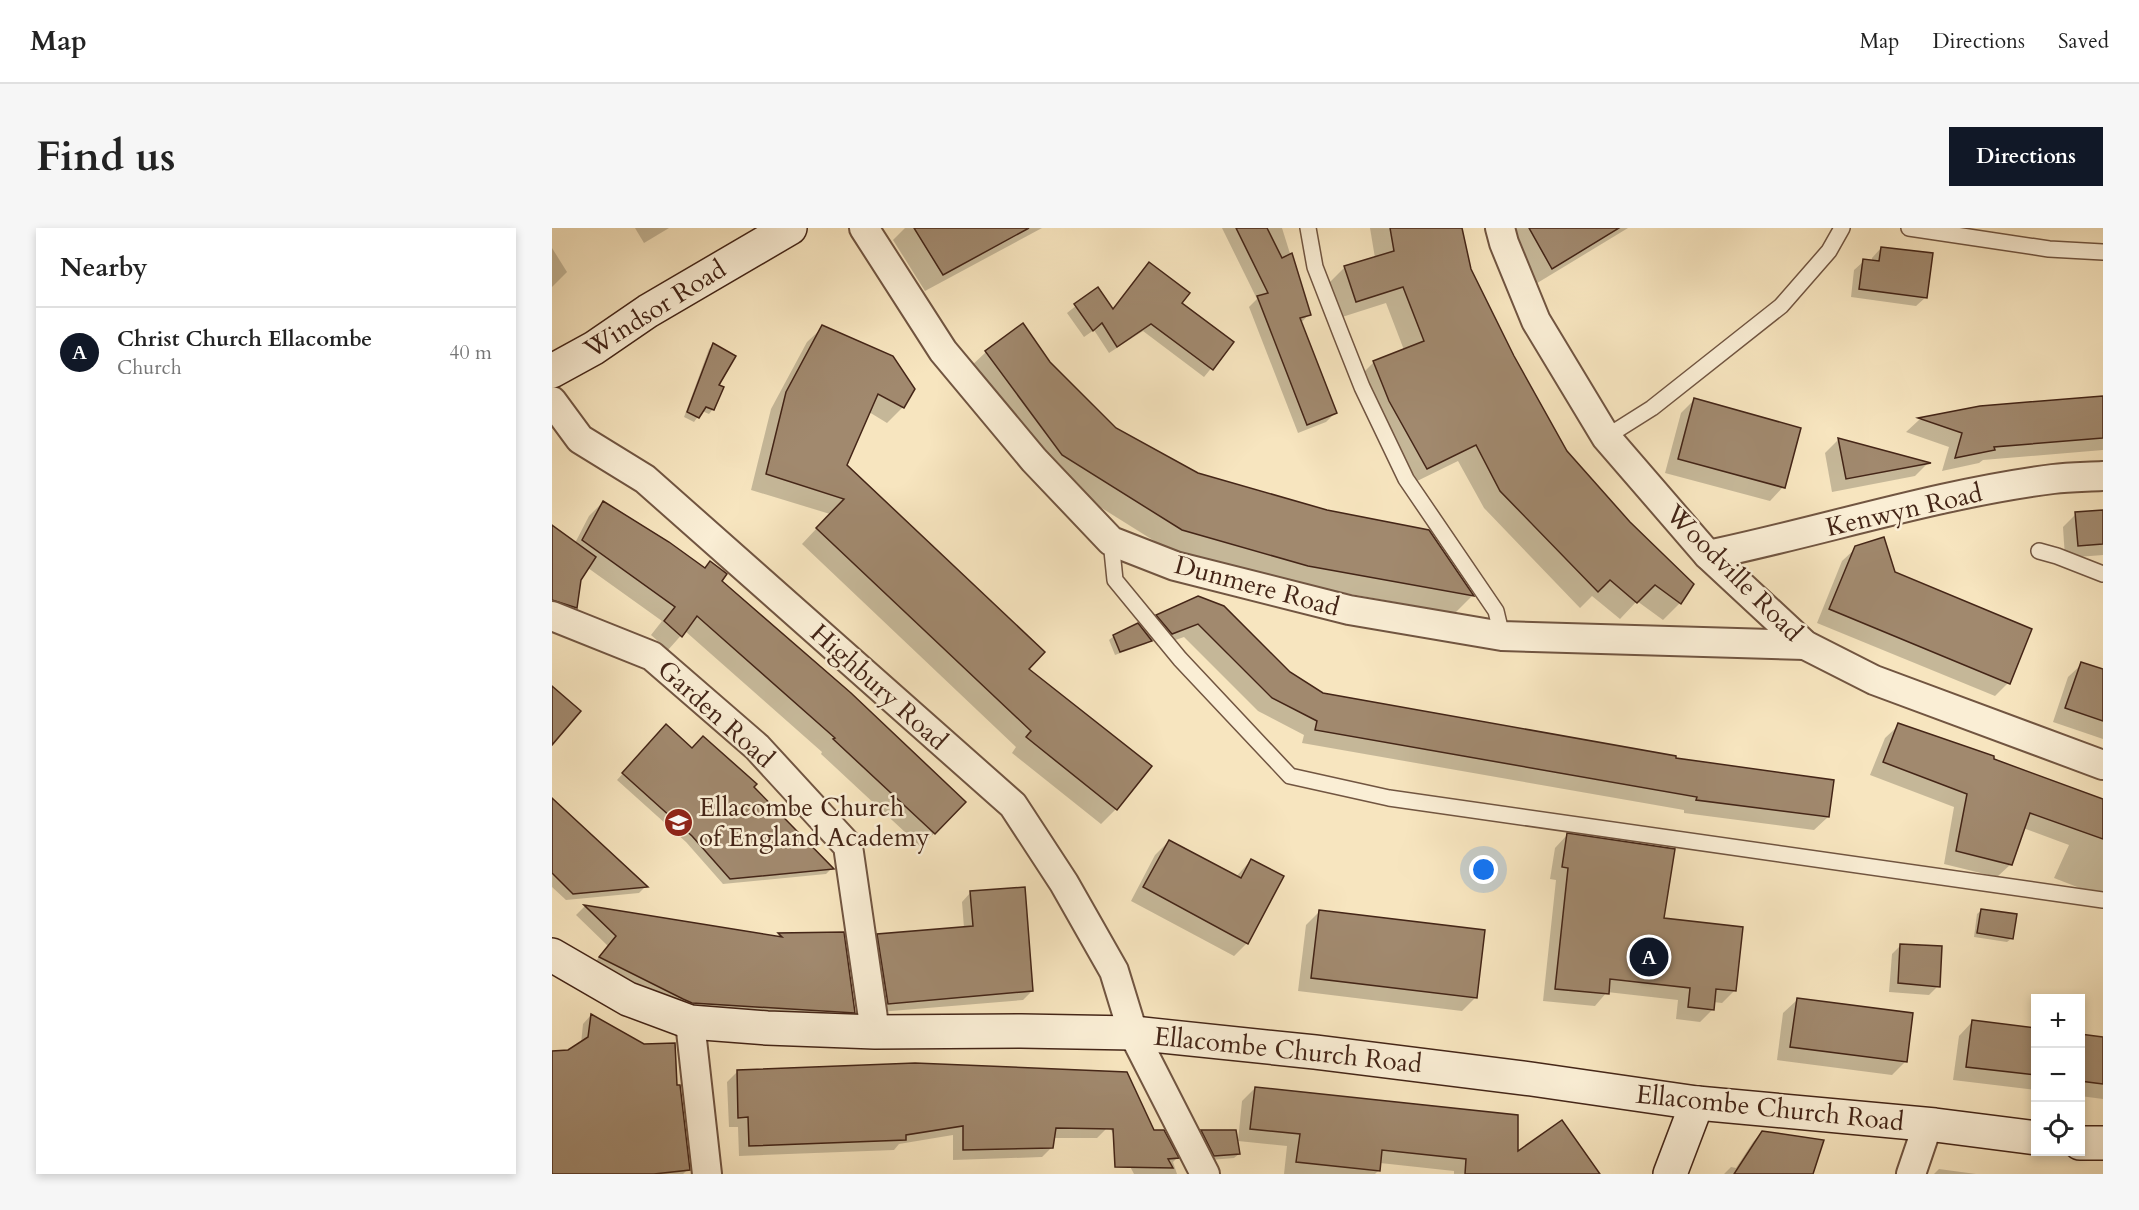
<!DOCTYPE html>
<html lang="en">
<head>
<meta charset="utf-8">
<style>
  :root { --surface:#fff; --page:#f6f6f6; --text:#222; --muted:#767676; --line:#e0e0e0; --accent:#111827 }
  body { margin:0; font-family:Cardo,serif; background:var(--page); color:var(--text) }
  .controls { position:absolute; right:18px; bottom:18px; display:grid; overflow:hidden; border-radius:0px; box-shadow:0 3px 9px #0003 }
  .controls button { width:54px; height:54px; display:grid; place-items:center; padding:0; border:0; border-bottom:2px solid var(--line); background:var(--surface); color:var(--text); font:30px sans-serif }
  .you { position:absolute; left:932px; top:642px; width:21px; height:21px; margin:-15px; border:4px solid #fff; border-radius:50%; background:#1a73e8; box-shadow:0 0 0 9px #1a73e833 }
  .badge { display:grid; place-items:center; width:39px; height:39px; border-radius:50%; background:var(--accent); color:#fff; font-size:20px; font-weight:700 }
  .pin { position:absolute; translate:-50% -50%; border:3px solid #fff; box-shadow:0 2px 6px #0006 }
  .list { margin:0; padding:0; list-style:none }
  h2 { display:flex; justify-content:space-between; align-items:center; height:78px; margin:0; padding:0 24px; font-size:26px }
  h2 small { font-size:20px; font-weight:400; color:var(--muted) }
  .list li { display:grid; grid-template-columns:39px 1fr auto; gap:18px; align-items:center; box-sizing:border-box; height:90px; padding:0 24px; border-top:2px solid var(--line) }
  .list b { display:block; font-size:22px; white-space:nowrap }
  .list p { margin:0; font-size:20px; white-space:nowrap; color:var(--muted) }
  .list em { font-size:20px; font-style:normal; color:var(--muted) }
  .icon { flex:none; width:33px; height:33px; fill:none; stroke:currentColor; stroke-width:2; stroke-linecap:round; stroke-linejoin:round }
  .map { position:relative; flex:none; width:1551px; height:946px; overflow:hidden; border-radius:0px }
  header { display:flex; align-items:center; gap:36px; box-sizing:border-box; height:84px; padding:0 30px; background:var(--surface); border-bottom:2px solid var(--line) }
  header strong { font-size:28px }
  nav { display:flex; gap:33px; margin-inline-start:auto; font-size:21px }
  .intro { display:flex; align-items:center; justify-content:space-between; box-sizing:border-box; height:144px; padding:0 36px }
  h1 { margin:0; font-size:42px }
  .button { padding:15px 27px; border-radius:0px; background:var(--accent); color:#fff; font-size:21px; font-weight:700 }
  main { display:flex; gap:36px; padding:0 36px }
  aside { flex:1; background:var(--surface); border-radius:0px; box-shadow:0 3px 9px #0003 }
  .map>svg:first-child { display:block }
</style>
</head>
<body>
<header>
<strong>Map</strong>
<nav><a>Map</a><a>Directions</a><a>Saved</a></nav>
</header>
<div class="intro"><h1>Find us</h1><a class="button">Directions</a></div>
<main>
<aside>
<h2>Nearby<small></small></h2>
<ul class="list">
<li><span class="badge">A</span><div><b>Christ Church Ellacombe</b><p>Church</p></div><em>40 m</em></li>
</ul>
</aside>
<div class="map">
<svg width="1551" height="946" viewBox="0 0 1551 946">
  <rect width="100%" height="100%" fill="#f7e5bf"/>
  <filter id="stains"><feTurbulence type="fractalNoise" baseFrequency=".00333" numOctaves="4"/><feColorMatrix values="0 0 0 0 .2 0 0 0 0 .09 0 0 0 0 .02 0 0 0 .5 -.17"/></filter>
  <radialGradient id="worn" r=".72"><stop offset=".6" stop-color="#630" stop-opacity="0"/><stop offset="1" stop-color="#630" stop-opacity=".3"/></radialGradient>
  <!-- shadow -->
  <g fill="#0003">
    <path d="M 83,0 L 117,0 L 92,15 Z"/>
    <path d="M 353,0 L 490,0 L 373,63 L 341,12 Z"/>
    <path d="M 670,0 L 730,0 L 757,86 L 749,95 L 783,185 L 774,194 L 746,205 L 697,79 L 705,71 Z"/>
    <path d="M 818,0 L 909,0 L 918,41 L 961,129 L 1013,224 L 1128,375 L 1111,392 L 1085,373 L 1068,391 L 1040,368 L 1028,380 L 932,280 L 906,233 L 857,257 L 805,151 L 822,134 L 852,122 L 834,75 L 787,90 L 776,56 L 793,39 L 823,30 Z"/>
    <path d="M 959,0 L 1076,0 L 982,57 Z"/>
    <path d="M 0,20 L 15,44 L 0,59 Z"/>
    <path d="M 1329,20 L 1374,69 L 1364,78 L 1299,69 L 1302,42 L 1312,33 L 1320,34 L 1320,30 Z"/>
    <path d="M 597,36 L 628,75 L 680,115 L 652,149 L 591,103 L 557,125 L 542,102 L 532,109 L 515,85 L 545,61 L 560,82 Z"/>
    <path d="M 470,97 L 496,135 L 563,202 L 645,246 L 775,283 L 876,303 L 920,368 L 903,385 L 738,355 L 612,319 L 492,244 L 416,141 L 434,124 Z"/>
    <path d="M 271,99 L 351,179 L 335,195 L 317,184 L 293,237 L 475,441 L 564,581 L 549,596 L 460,525 L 464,519 L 250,316 L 278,286 L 199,262 L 219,181 L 255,114 Z"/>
    <path d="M 161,117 L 165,158 L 161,181 L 157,186 L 150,183 L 142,194 L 132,189 L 157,121 Z"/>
    <path d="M 1551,169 L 1551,222 L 1431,232 L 1427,235 L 1390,243 L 1397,219 L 1354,204 L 1367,192 L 1428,180 Z"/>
    <path d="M 1142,172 L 1231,259 L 1218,273 L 1113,245 L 1129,185 Z"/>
    <path d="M 1286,212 L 1376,235 L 1363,248 L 1280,264 L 1273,225 Z"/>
    <path d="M 51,274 L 167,353 L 412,574 L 369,619 L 269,526 L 270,524 L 133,403 L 116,422 L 99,407 L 110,393 L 36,340 L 28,352 L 23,379 L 12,390 L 0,386 L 0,299 L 23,315 L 37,288 Z"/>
    <path d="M 1551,284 L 1551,327 L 1513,330 L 1511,299 L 1524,286 Z"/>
    <path d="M 1304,320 L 1341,345 L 1456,455 L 1443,468 L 1265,395 L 1290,333 Z"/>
    <path d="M 646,370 L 737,446 L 771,466 L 1122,531 L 1276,589 L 1262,602 L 1132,585 L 1132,582 L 750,515 L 752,507 L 706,483 L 632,409 L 606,418 L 600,411 L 594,416 L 563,427 L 557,412 L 562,408 L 590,403 L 605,388 Z"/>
    <path d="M 1530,436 L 1551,443 L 1551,511 L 1501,494 L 1516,449 Z"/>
    <path d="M 1347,497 L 1551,573 L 1551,669 L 1502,650 L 1517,617 L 1471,600 L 1459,636 L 1445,649 L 1392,636 L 1402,579 L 1318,547 L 1333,510 Z"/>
    <path d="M 108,504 L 140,521 L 200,559 L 279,641 L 274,646 L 171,656 L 134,614 L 65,552 Z"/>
    <path d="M 0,572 L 93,659 L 87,665 L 14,672 L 0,659 Z"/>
    <path d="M 1015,607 L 1110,691 L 1182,763 L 1170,775 L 1161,774 L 1161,781 L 1148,794 L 1124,791 L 1126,772 L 1055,764 L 1043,778 L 991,773 L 1004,652 L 998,651 L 1003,620 Z"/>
    <path d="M 617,613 L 684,649 L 699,632 L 695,715 L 682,728 L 579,673 L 603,627 Z"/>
    <path d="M 419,664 L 480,763 L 471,772 L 327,784 L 317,717 L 326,707 L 412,700 L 410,674 Z"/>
    <path d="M 33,678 L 223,710 L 227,707 L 291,705 L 302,784 L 293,793 L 121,780 L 39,739 L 56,718 L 24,687 Z"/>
    <path d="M 1430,682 L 1460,710 L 1455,714 L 1422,709 L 1425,686 Z"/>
    <path d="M 767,684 L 924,769 L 910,783 L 746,763 L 754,697 Z"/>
    <path d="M 1349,717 L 1386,758 L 1377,767 L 1337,764 L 1340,726 Z"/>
    <path d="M 1245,772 L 1354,833 L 1340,847 L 1225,832 L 1231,785 Z"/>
    <path d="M 39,787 L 123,859 L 136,941 L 131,946 L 0,946 L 0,824 L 16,823 L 29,816 L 31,796 Z"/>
    <path d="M 1420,794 L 1484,802 L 1484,862 L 1401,852 L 1407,808 Z"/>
    <path d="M 1528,808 L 1551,810 L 1551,871 L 1528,868 Z"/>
    <path d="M 185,844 L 601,903 L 625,930 L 621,934 L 625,946 L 582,946 L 557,898 L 545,910 L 501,910 L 500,919 L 490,929 L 401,932 L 401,907 L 347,916 L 342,922 L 187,928 L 186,899 L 177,899 L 175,854 Z"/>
    <path d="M 703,860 L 965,926 L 1046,946 L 902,946 L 902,943 L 828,935 L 827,942 L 823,946 L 732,946 L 735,918 L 686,913 L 690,873 Z"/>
    <path d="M 650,903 L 683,903 L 687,926 L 682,930 L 658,932 L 646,907 Z"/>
    <path d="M 1210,904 L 1260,946 L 1172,946 L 1179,939 L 1184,940 L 1201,914 Z"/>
    <path d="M 1387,941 L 1424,946 L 1382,946 Z"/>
  </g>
  <!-- building -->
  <g fill="#a1896e" stroke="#442517" stroke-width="1.5">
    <path d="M 362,0 L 477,0 L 391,47 Z"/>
    <path d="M 684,0 L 715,0 L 730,30 L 740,25 L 759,87 L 748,90 L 785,185 L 755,197 L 705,68 L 716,65 Z"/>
    <path d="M 838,0 L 910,0 L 919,41 L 962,128 L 1015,223 L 1078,294 L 1142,356 L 1129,376 L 1103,357 L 1085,375 L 1058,352 L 1046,364 L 948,263 L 924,217 L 875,241 L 837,173 L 821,133 L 872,113 L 851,59 L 804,74 L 792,38 L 842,23 Z"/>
    <path d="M 977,0 L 1067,0 L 1000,41 Z"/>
    <path d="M 1329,19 L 1381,25 L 1375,70 L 1307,61 L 1311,31 L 1327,33 Z"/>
    <path d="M 597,34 L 638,65 L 630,75 L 682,114 L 661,142 L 599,96 L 565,119 L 550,95 L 541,103 L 522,76 L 546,59 L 561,81 Z"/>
    <path d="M 471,95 L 498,134 L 564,200 L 646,245 L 775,282 L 877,302 L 922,368 L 756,338 L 630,302 L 510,227 L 433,123 Z"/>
    <path d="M 270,97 L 341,128 L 363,161 L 352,180 L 326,166 L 295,237 L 493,424 L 477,441 L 600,538 L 565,582 L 474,509 L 479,503 L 264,300 L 292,271 L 214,246 L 234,164 Z"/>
    <path d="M 161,115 L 184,128 L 167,157 L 172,159 L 162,182 L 154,179 L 147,190 L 135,184 Z"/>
    <path d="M 1551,168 L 1551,210 L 1442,219 L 1443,222 L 1403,230 L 1410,205 L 1366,190 L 1428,178 Z"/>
    <path d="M 1142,170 L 1249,200 L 1233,260 L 1126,231 Z"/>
    <path d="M 1286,210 L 1379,235 L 1294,251 Z"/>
    <path d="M 51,273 L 117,314 L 153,340 L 158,333 L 175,346 L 170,353 L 299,465 L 414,574 L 383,606 L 281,511 L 283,510 L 145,388 L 130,409 L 112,393 L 123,379 L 30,312 Z"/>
    <path d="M 1551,282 L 1551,316 L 1526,318 L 1523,284 Z"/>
    <path d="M 0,297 L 44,329 L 29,352 L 25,380 L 0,372 Z"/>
    <path d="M 1332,309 L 1343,344 L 1480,401 L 1458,456 L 1277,381 L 1303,318 Z"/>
    <path d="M 646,368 L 672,378 L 738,444 L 771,465 L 1124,528 L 1124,530 L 1282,552 L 1277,589 L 1144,572 L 1145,569 L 763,502 L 765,493 L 720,470 L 646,396 L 620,406 L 604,387 Z"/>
    <path d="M 586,395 L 600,413 L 568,424 L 561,407 Z"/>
    <path d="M 1529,434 L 1551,441 L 1551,493 L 1513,480 Z"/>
    <path d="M 0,458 L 29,483 L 0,517 Z"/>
    <path d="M 1346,495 L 1442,528 L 1442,531 L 1551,571 L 1551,611 L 1478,585 L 1460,637 L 1404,623 L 1415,566 L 1331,534 Z"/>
    <path d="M 114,496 L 140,520 L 151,508 L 205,556 L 202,559 L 282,641 L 178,651 L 140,608 L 70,545 Z"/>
    <path d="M 0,570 L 96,659 L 21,666 L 0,645 Z"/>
    <path d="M 1015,605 L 1123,621 L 1112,690 L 1191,699 L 1184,763 L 1164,761 L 1162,782 L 1136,779 L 1138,760 L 1058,751 L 1057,766 L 1003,761 L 1016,640 L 1010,639 Z"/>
    <path d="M 617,612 L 689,650 L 699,631 L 732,648 L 696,716 L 591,659 Z"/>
    <path d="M 473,659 L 481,763 L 336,776 L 325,706 L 421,698 L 418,663 Z"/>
    <path d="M 32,677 L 230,709 L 226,705 L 292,704 L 303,785 L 140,775 L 131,771 L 47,729 L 64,708 Z"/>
    <path d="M 1429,681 L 1465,686 L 1461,711 L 1425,705 Z"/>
    <path d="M 767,682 L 933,702 L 925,770 L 759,750 Z"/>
    <path d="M 1348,716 L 1390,718 L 1388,759 L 1346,755 Z"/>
    <path d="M 1245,770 L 1361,785 L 1355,834 L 1238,819 Z"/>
    <path d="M 39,786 L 92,816 L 123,815 L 125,857 L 128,857 L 138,942 L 102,946 L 0,946 L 0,823 L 16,822 L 36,809 Z"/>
    <path d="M 1420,792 L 1484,800 L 1484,847 L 1414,839 Z"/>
    <path d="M 1528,806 L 1551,809 L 1551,856 L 1528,853 Z"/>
    <path d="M 363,835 L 575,844 L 602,902 L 612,902 L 627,930 L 616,931 L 621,940 L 563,939 L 561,901 L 504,900 L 501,920 L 411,922 L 411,898 L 354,907 L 354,912 L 197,918 L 196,889 L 186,890 L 185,842 Z"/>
    <path d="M 703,859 L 966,887 L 966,923 L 1010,892 L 1048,946 L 913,946 L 914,931 L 830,922 L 828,943 L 744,934 L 748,906 L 698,901 Z"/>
    <path d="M 649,902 L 684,902 L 688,926 L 662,928 Z"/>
    <path d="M 1210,903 L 1272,912 L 1261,946 L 1182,946 Z"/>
  </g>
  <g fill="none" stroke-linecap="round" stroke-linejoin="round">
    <defs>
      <g id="lane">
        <path d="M 756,0 L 763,39 L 789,106 L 810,159 L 854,251 L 944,383 L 950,408"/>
        <path d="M 1357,0 L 1497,21 L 1551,24"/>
        <path d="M 1054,209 L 1100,180 L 1229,78 L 1277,23 L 1290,0"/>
        <path d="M 559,313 L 563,352 L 628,431 L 738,548 L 837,570 L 1551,672"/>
        <path d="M 1487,323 L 1505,328 L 1551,346"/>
      </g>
      <g id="street">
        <path d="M 312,0 L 391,123 L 482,232 L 559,313 L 623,338 L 797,382 L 950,408 L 1253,417"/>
        <path d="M 948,0 L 952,15 L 984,93 L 1054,209 L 1156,327 L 1253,417 L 1322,452 L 1551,537"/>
        <path d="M 0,173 L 28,211 L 93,251 L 461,577 L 512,655 L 562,743 L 581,805 L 653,946"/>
        <path d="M 1156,327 C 1271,303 1384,266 1501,251 C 1517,249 1534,249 1551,248"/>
        <path d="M 0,388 L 100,428 L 205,519 L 296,618 L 323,804"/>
        <path d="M 138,794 L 155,946"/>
        <path d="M 1359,946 L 1376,896"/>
      </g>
      <g id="secondary">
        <path d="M 0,143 L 42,120 L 96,83 L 238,0"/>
        <path d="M 0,727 L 76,771 L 138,794 L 215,800 L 323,804 L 469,803 L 581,805 L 763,824 L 979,851 L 1145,875 L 1383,897 L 1484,910"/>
        <path d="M 1528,915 L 1551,915"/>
        <path d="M 1118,946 L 1145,875"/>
      </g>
    </defs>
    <!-- lane casing -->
    <use href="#lane" stroke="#715541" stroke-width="18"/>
    <!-- street casing -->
    <use href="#street" stroke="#715541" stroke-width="32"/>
    <!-- secondary casing -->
    <use href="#secondary" stroke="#442517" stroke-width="36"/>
    <!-- lane -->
    <use href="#lane" stroke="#faeed5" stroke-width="15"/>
    <!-- street -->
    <use href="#street" stroke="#faeed5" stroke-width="28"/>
    <!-- secondary -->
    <use href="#secondary" stroke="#faeed5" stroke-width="33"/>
  </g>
  <!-- icons -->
  <defs>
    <symbol id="school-disc" viewBox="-11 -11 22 22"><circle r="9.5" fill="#8f2418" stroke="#faeed5"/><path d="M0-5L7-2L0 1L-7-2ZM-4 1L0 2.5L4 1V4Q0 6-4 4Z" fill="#fff"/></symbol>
  </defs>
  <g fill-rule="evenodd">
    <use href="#school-disc" x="110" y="578" width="33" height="33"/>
  </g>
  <g text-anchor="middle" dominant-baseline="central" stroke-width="5" stroke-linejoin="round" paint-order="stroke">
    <!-- street labels -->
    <g font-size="26" fill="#442517" stroke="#faeed5">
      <text transform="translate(103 81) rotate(-32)">Windsor Road</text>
      <text transform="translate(1352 282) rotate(-13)">Kenwyn Road</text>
      <text transform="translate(1182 345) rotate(45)">Woodville Road</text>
      <text transform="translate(705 358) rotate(15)">Dunmere Road</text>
      <text transform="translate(327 459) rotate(42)">Highbury Road</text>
      <text transform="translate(164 486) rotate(42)">Garden Road</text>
      <text transform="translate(736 822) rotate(6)">Ellacombe Church Road</text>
      <text transform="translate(1218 880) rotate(6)">Ellacombe Church Road</text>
    </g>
    <!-- poi labels -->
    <g font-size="26" fill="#442517" stroke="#faeed5" text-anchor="start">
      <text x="147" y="579">Ellacombe Church<tspan x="147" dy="30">of England Academy</tspan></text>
    </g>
  </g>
  <rect width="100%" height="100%" filter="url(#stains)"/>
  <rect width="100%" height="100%" fill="url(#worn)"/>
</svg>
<div class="controls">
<button>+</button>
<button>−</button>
<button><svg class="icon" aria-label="locate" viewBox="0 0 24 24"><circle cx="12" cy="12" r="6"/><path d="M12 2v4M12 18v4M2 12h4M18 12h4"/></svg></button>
</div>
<div class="you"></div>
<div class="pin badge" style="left:1097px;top:729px">A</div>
</div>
</main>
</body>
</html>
